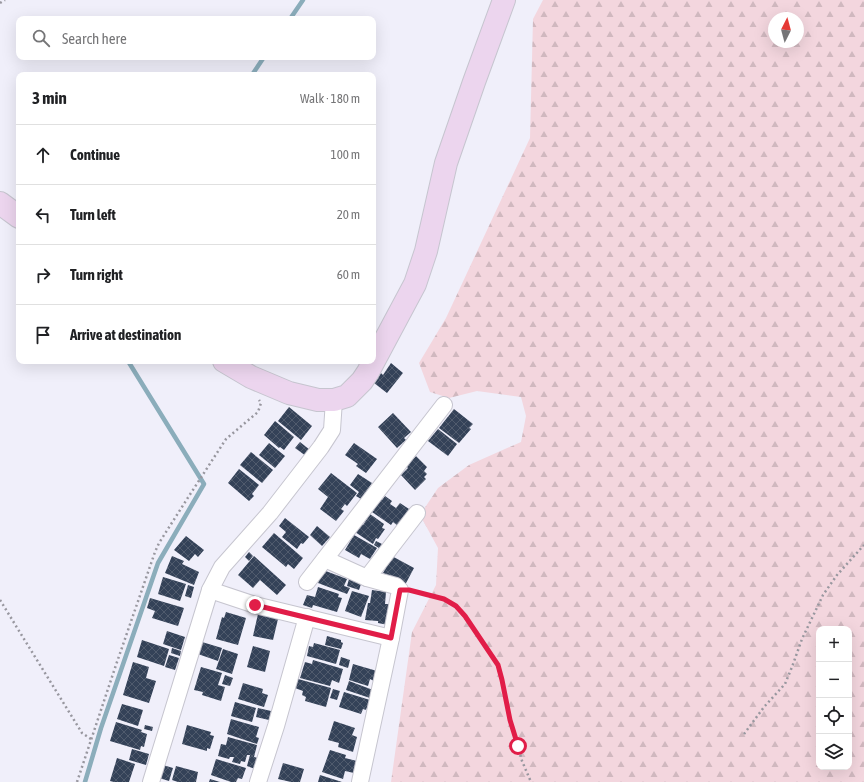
<!DOCTYPE html>
<html lang="en">
<head>
<meta charset="utf-8">
<style>
  :root { --surface:#fff; --page:#f6f6f6; --text:#202124; --muted:#757577; --line:#e0e0e0 }
  body { margin:0; font-family:"Asap Condensed",sans-serif; background:var(--page); color:var(--text) }
  .controls { position:absolute; right:12px; bottom:12px; display:grid; overflow:hidden; border-radius:8px; box-shadow:0 4px 16px #0002 }
  .controls button { width:36px; height:36px; display:grid; place-items:center; padding:0; border:0; border-bottom:1px solid var(--line); background:var(--surface); color:var(--text); font:20px sans-serif }
  .compass { position:absolute; left:768px; top:12px; width:36px; height:36px; border-radius:50%; background:var(--surface); box-shadow:0 4px 16px #0002; rotate:6deg }
  .stop { position:absolute; width:12px; height:12px; margin:-9px; border:3px solid #e11d48; border-radius:50%; background:#fff }
  .stop.end { background:#e11d48; border-color:#fff; box-shadow:0 1px 4px #0008 }
  .list { margin:0; padding:0; list-style:none }
  h2 { display:flex; justify-content:space-between; align-items:center; height:52px; margin:0; padding:0 16px; font-size:17px }
  h2 small { font-size:13px; font-weight:400; color:var(--muted) }
  .list li { display:grid; grid-template-columns:26px 1fr auto; gap:12px; align-items:center; box-sizing:border-box; height:60px; padding:0 16px; border-top:1px solid var(--line) }
  .list b { display:block; font-size:15px; white-space:nowrap }
  .list em { font-size:13px; font-style:normal; color:var(--muted) }
  .icon { flex:none; width:22px; height:22px; fill:none; stroke:currentColor; stroke-width:2; stroke-linecap:round; stroke-linejoin:round }
  .map { position:relative; flex:none; width:864px; height:782px; overflow:hidden }
  .search { position:absolute; background:var(--surface); box-shadow:0 4px 16px #0002; left:16px; top:16px; width:360px; height:44px; display:flex; align-items:center; gap:10px; box-sizing:border-box; padding:0 14px; border-radius:8px; color:var(--muted); font-size:15px }
  .panel { position:absolute; background:var(--surface); box-shadow:0 4px 16px #0002; left:16px; top:72px; width:360px; height:292px; border-radius:8px }
  .map>svg:first-child { display:block }
</style>
</head>
<body>
<div class="map">
<svg width="864" height="782" viewBox="0 0 864 782">
  <defs>
    <pattern id="forest-firs" width="22" height="20" patternUnits="userSpaceOnUse"><rect width="22" height="20" fill="#f3d6de"/><path d="M5 1l3.5 6h-7zM16 11l3.5 6h-7z" fill="#d0b8bf"/></pattern>
    <pattern id="building-cross-hatch" width="8" height="8" patternUnits="userSpaceOnUse"><rect width="8" height="8" fill="#344258"/><path d="M0 0l8 8M0 8l8-8" fill="none" stroke="#505b6d"/></pattern>
  </defs>
  <rect width="100%" height="100%" fill="#f0effa"/>
  <!-- forest -->
  <path fill="url(#forest-firs)" fill-rule="evenodd" d="M 543,0 L 864,0 L 864,782 L 391,782 L 412,632 L 436,585 L 438,548 L 420,515 L 438,488 L 469,465 L 521,442 L 526,416 L 521,397 L 477,391 L 449,398 L 430,392 L 419,363 L 446,318 L 530,138 L 533,19 ZM 774,18 L 798,18 L 798,42 L 774,42 ZM 819,629 L 849,629 L 849,767 L 819,767 Z"/>
  <g fill="none" stroke-linecap="round" stroke-linejoin="round">
    <!-- stream -->
    <g stroke="#8badbb" stroke-width="4.5">
      <path d="M 290,19 L 303,0"/>
      <path d="M 252,75 L 264,57"/>
      <path d="M 85,782 L 101,728 L 158,563 L 204,484 L 128,361"/>
    </g>
  </g>
  <!-- building -->
  <g fill="url(#building-cross-hatch)">
    <path d="M 391,363 L 403,373 L 387,393 L 374,383 L 381,373 L 383,375 Z"/>
    <path d="M 289,407 L 312,426 L 301,440 L 278,421 Z"/>
    <path d="M 454,409 L 473,424 L 469,428 L 471,429 L 459,443 L 439,428 Z"/>
    <path d="M 393,413 L 411,432 L 404,438 L 406,440 L 397,448 L 378,427 Z"/>
    <path d="M 275,421 L 294,437 L 284,450 L 280,447 L 279,448 L 264,435 Z"/>
    <path d="M 438,429 L 457,444 L 448,456 L 428,441 Z"/>
    <path d="M 300,442 L 310,450 L 306,456 L 295,448 Z"/>
    <path d="M 269,443 L 285,456 L 275,468 L 259,455 Z"/>
    <path d="M 354,443 L 377,459 L 366,473 L 356,466 L 358,464 L 345,455 Z"/>
    <path d="M 251,452 L 273,470 L 262,483 L 240,465 Z"/>
    <path d="M 416,456 L 427,467 L 424,471 L 427,474 L 424,477 L 426,479 L 415,490 L 401,475 L 408,468 L 406,466 Z"/>
    <path d="M 239,469 L 259,485 L 252,494 L 254,496 L 249,501 L 228,483 Z"/>
    <path d="M 331,473 L 357,493 L 347,506 L 345,504 L 341,509 L 344,511 L 336,521 L 320,509 L 328,497 L 318,489 Z"/>
    <path d="M 358,474 L 372,483 L 361,499 L 356,496 L 359,492 L 350,485 Z"/>
    <path d="M 385,496 L 392,501 L 390,504 L 396,508 L 400,503 L 409,509 L 398,526 L 393,522 L 391,525 L 372,512 L 374,510 L 372,509 L 379,498 L 382,500 Z"/>
    <path d="M 370,514 L 384,524 L 382,528 L 385,529 L 378,539 L 376,538 L 373,544 L 355,532 L 361,524 L 363,525 Z"/>
    <path d="M 285,518 L 309,537 L 303,544 L 301,543 L 297,549 L 282,537 L 286,532 L 279,526 Z"/>
    <path d="M 317,526 L 330,537 L 322,546 L 310,535 Z"/>
    <path d="M 274,533 L 303,558 L 294,569 L 288,564 L 286,567 L 262,547 Z"/>
    <path d="M 354,535 L 377,548 L 370,559 L 361,554 L 359,558 L 345,550 Z"/>
    <path d="M 186,536 L 204,550 L 198,557 L 195,554 L 189,561 L 174,550 Z"/>
    <path d="M 376,541 L 382,544 L 379,548 L 374,545 Z"/>
    <path d="M 249,552 L 253,556 L 249,561 L 245,557 Z"/>
    <path d="M 390,555 L 414,568 L 405,585 L 383,573 L 388,564 L 386,563 Z"/>
    <path d="M 172,556 L 184,561 L 182,564 L 199,572 L 194,585 L 165,573 Z"/>
    <path d="M 254,556 L 286,585 L 277,595 L 260,580 L 253,588 L 238,575 Z"/>
    <path d="M 323,570 L 347,579 L 344,586 L 350,588 L 347,594 L 318,583 Z"/>
    <path d="M 163,577 L 186,584 L 180,601 L 158,594 Z"/>
    <path d="M 349,579 L 361,584 L 359,590 L 347,586 Z"/>
    <path d="M 188,585 L 194,587 L 191,598 L 185,596 Z"/>
    <path d="M 318,587 L 339,594 L 338,597 L 342,598 L 337,612 L 313,605 L 312,608 L 303,605 L 307,595 L 315,597 Z"/>
    <path d="M 372,590 L 386,592 L 385,604 L 390,604 L 388,625 L 378,623 L 378,621 L 365,620 L 368,603 L 370,603 Z"/>
    <path d="M 352,591 L 369,596 L 361,617 L 345,611 Z"/>
    <path d="M 150,598 L 184,608 L 178,626 L 152,618 L 155,611 L 147,608 Z"/>
    <path d="M 226,612 L 246,618 L 238,645 L 216,639 L 222,617 L 224,618 Z"/>
    <path d="M 258,614 L 278,619 L 273,640 L 253,636 Z"/>
    <path d="M 167,631 L 185,637 L 181,650 L 163,644 Z"/>
    <path d="M 327,636 L 341,640 L 341,642 L 343,643 L 341,649 L 325,645 Z"/>
    <path d="M 142,640 L 169,649 L 164,666 L 137,657 Z"/>
    <path d="M 202,642 L 222,648 L 218,661 L 198,654 Z"/>
    <path d="M 314,643 L 340,650 L 336,664 L 307,656 L 309,646 L 313,647 Z"/>
    <path d="M 253,646 L 270,651 L 265,672 L 247,667 Z"/>
    <path d="M 172,648 L 181,651 L 180,656 L 171,653 Z"/>
    <path d="M 223,649 L 238,654 L 232,674 L 216,669 Z"/>
    <path d="M 169,655 L 179,658 L 175,670 L 165,667 Z"/>
    <path d="M 341,657 L 350,660 L 348,668 L 339,665 Z"/>
    <path d="M 313,660 L 343,669 L 339,683 L 332,680 L 330,686 L 300,678 L 305,662 L 312,664 Z"/>
    <path d="M 133,662 L 149,667 L 146,678 L 156,681 L 149,703 L 123,695 Z"/>
    <path d="M 353,664 L 377,671 L 374,681 L 370,679 L 368,686 L 349,680 Z"/>
    <path d="M 201,667 L 222,673 L 218,685 L 225,687 L 221,701 L 202,695 L 203,692 L 194,690 Z"/>
    <path d="M 225,675 L 233,678 L 230,686 L 222,684 Z"/>
    <path d="M 298,679 L 331,688 L 326,707 L 305,701 L 306,697 L 302,695 L 303,691 L 295,688 Z"/>
    <path d="M 349,681 L 373,690 L 370,698 L 346,690 Z"/>
    <path d="M 243,683 L 263,689 L 262,693 L 268,695 L 264,707 L 238,699 Z"/>
    <path d="M 333,689 L 340,691 L 337,700 L 330,698 Z"/>
    <path d="M 344,692 L 370,700 L 366,710 L 363,709 L 361,714 L 339,707 Z"/>
    <path d="M 235,702 L 256,708 L 252,722 L 231,716 Z"/>
    <path d="M 122,704 L 143,710 L 138,726 L 117,719 Z"/>
    <path d="M 258,708 L 271,711 L 269,720 L 256,717 Z"/>
    <path d="M 231,719 L 259,727 L 256,737 L 259,738 L 257,744 L 227,734 Z"/>
    <path d="M 334,721 L 355,728 L 352,735 L 357,737 L 353,752 L 338,747 L 339,743 L 328,740 Z"/>
    <path d="M 116,722 L 142,730 L 141,732 L 147,734 L 144,747 L 141,746 L 140,750 L 110,741 Z"/>
    <path d="M 145,725 L 153,727 L 152,731 L 144,729 Z"/>
    <path d="M 187,725 L 211,732 L 210,735 L 214,736 L 210,749 L 207,748 L 207,751 L 182,744 Z"/>
    <path d="M 228,737 L 257,745 L 254,757 L 258,758 L 255,769 L 247,766 L 250,755 L 247,755 L 245,762 L 241,761 L 240,764 L 232,762 L 234,757 L 230,757 L 229,759 L 218,756 L 221,744 L 226,745 Z"/>
    <path d="M 132,749 L 149,754 L 146,765 L 129,760 Z"/>
    <path d="M 330,750 L 346,755 L 345,758 L 357,761 L 354,773 L 345,771 L 343,779 L 322,772 Z"/>
    <path d="M 117,758 L 135,764 L 129,782 L 114,782 L 110,781 Z"/>
    <path d="M 216,759 L 246,768 L 242,779 L 238,778 L 236,782 L 231,782 L 211,775 Z"/>
    <path d="M 283,763 L 304,769 L 300,782 L 291,782 L 278,779 Z"/>
    <path d="M 163,765 L 173,768 L 169,781 L 159,778 Z"/>
    <path d="M 176,766 L 198,772 L 196,782 L 178,782 L 172,780 Z"/>
    <path d="M 320,775 L 342,782 L 318,782 Z"/>
    <path d="M 210,779 L 220,782 L 209,782 Z"/>
  </g>
  <g fill="none" stroke-linecap="round" stroke-linejoin="round">
    <defs>
      <g id="street">
        <path d="M 325,559 L 367,578 L 396,586 L 400,590 L 391,638"/>
        <path d="M 367,578 L 417,513"/>
        <path d="M 307,582 L 444,405"/>
        <path d="M 210,590 L 255,605 L 391,638 L 360,782"/>
        <path d="M 151,782 L 210,590 L 222,567 L 270,513 L 321,447 L 332,430 L 334,400"/>
        <path d="M 258,782 L 276,726 L 307,617"/>
      </g>
      <g id="secondary">
        <path d="M 0,203 L 19,217"/>
        <path d="M 224,361 L 251,377 L 289,393 L 318,400 L 334,400 L 347,396 L 362,381 L 368,372 L 415,284 L 426,251 L 446,163 L 474,82 L 504,0"/>
      </g>
    </defs>
    <!-- street casing -->
    <use href="#street" stroke="#c6c5cf" stroke-width="18"/>
    <!-- secondary casing -->
    <use href="#secondary" stroke="#c6c5cf" stroke-width="24"/>
    <!-- path -->
    <g stroke="#98979f" stroke-width="2.5" stroke-dasharray="2 3" stroke-linecap="butt">
      <path d="M 0,3 L 5,0"/>
      <path d="M 414,591 L 444,599 L 456,606 L 474,630 L 498,665 L 502,680 L 510,720 L 518,746 L 522,761 L 531,782"/>
      <path d="M 0,600 L 82,733 L 91,739"/>
      <path d="M 744,734 L 764,707 L 785,684 L 792,667 L 802,639 L 823,595 L 837,575 L 864,545"/>
      <path d="M 77,782 L 117,662 L 155,552 L 159,543 L 189,496 L 226,439 L 258,412 L 261,403 L 259,400"/>
    </g>
    <!-- street -->
    <use href="#street" stroke="#fff" stroke-width="16"/>
    <!-- secondary -->
    <use href="#secondary" stroke="#ecd5ee" stroke-width="22"/>
  </g>
  <g fill="none" stroke-linecap="round" stroke-linejoin="round">
    <!-- route -->
    <path stroke="#e11d48" stroke-width="5" d="M 255,605 L 391,638 L 400,590 L 409,590 L 444,599 L 456,606 L 465,616 L 498,665 L 502,680 L 510,720 L 518,746"/>
  </g>
</svg>
<div class="controls">
<button>+</button>
<button>−</button>
<button><svg class="icon" aria-label="locate" viewBox="0 0 24 24"><circle cx="12" cy="12" r="6"/><path d="M12 2v4M12 18v4M2 12h4M18 12h4"/></svg></button>
<button><svg class="icon" aria-label="layers" viewBox="0 0 24 24"><path d="M12 4l9 5-9 5-9-5zM3 14l9 5 9-5"/></svg></button>
</div>
<svg class="compass" viewBox="-18 -18 36 36"><path d="M0-13l5 13h-10z" fill="#e53935"/><path d="M0 13l5-13h-10z" fill="#757577"/></svg>
<div class="stop" style="left:518px;top:746px"></div>
<div class="stop end" style="left:255px;top:605px"></div>
<div class="search"><svg class="icon" aria-label="search" viewBox="0 0 24 24"><circle cx="10" cy="10" r="6"/><path d="M15 15l6 6"/></svg>Search here</div>
<section class="panel">
<h2>3 min<small>Walk · 180 m</small></h2>
<ul class="list">
<li><svg class="icon" aria-label="ahead" viewBox="0 0 24 24"><path d="M12 20V5M6 11l6-6 6 6"/></svg><div><b>Continue</b></div><em>100 m</em></li>
<li><svg class="icon" aria-label="left" viewBox="0 0 24 24"><path d="M17 20v-9H6M10 6l-5 5 5 5"/></svg><div><b>Turn left</b></div><em>20 m</em></li>
<li><svg class="icon" aria-label="right" viewBox="0 0 24 24"><path d="M7 20v-9h11M14 6l5 5-5 5"/></svg><div><b>Turn right</b></div><em>60 m</em></li>
<li><svg class="icon" aria-label="arrive" viewBox="0 0 24 24"><path d="M6 21V4h12l-3 4 3 4H6"/></svg><div><b>Arrive at destination</b></div></li>
</ul>
</section>
</div>
</body>
</html>
